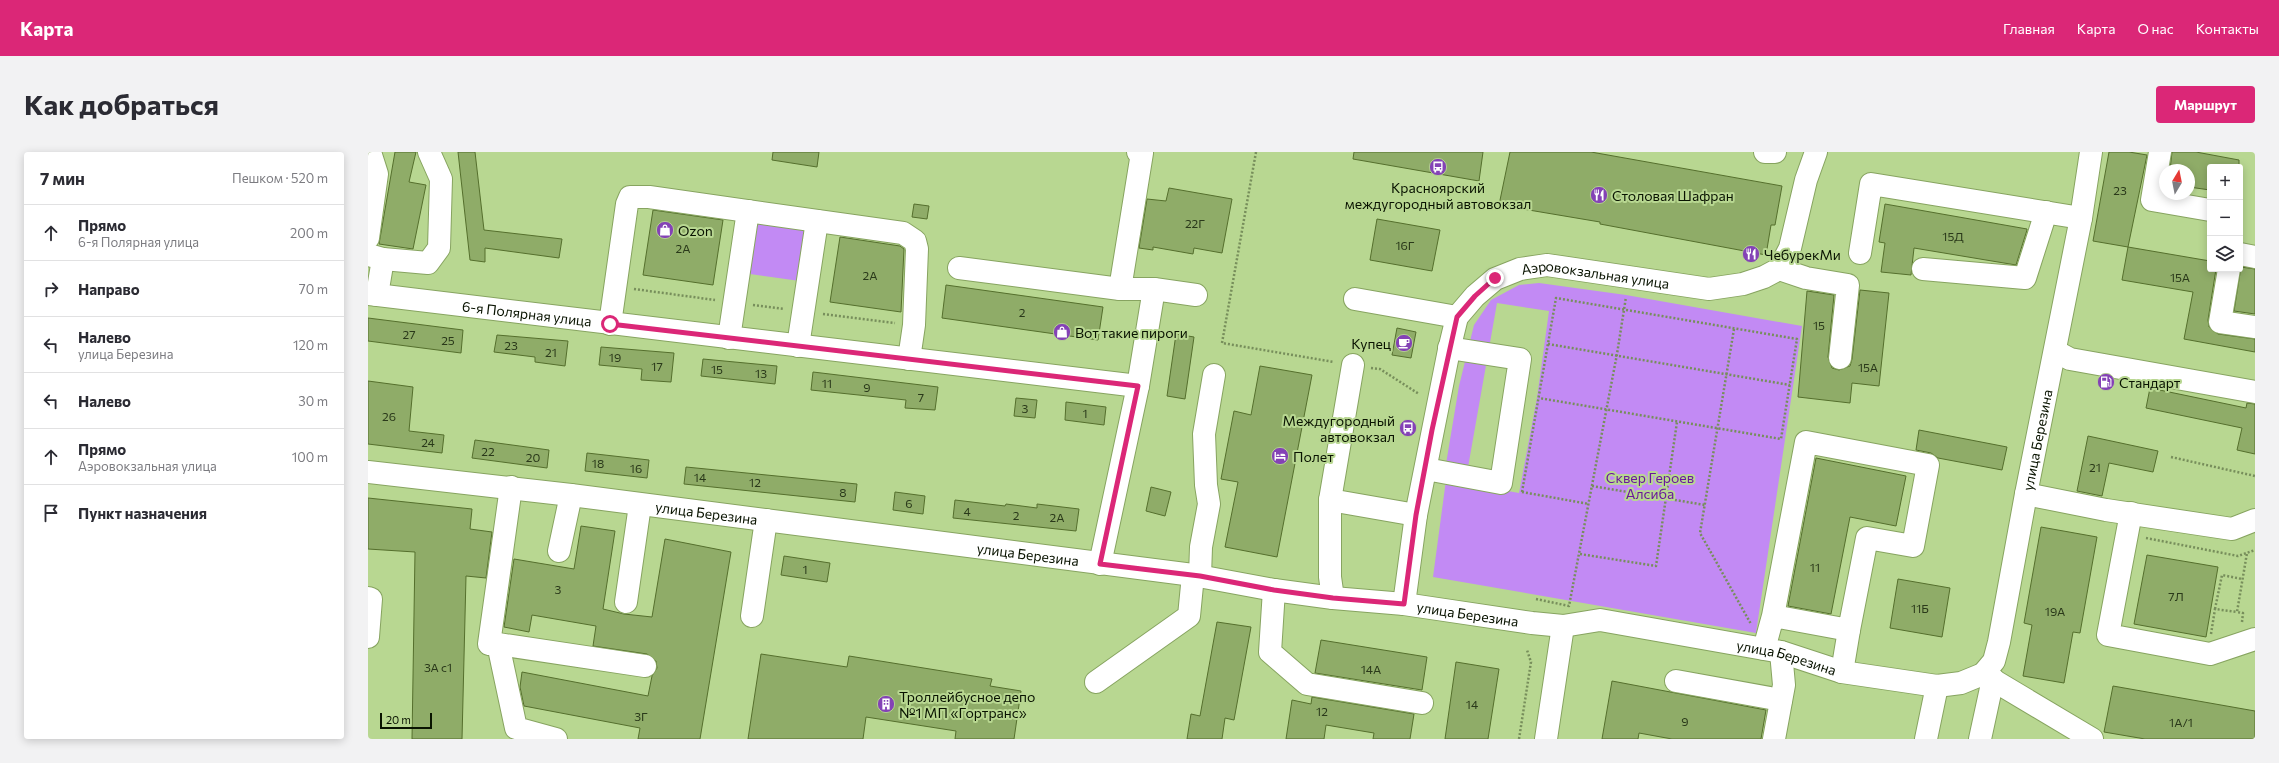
<!DOCTYPE html>
<html lang="ru">
<head>
<meta charset="utf-8">
<style>
  :root { --surface:#fff; --page:#f2f2f3; --text:#2b2b33; --muted:#7c7c81; --line:#e1e1e2; --accent:#db2777 }
  body { margin:0; font-family:Commissioner,sans-serif; background:var(--page); color:var(--text) }
  .controls { position:absolute; right:12px; top:12px; display:grid; overflow:hidden; border-radius:4px; box-shadow:0 2px 10px #0003 }
  .controls button { width:36px; height:36px; display:grid; place-items:center; padding:0; border:0; border-bottom:1px solid var(--line); background:var(--surface); color:var(--text); font:20px sans-serif }
  .compass { position:absolute; left:1791px; top:12px; width:36px; height:36px; border-radius:50%; background:var(--surface); box-shadow:0 2px 10px #0003; rotate:10deg }
  .scale { position:absolute; left:12px; bottom:10px; width:52px; box-sizing:border-box; padding-left:4px; border:2px solid #091300; border-top:0; font-size:11px; line-height:14px; white-space:nowrap; color:#091300; -webkit-text-stroke:3px #b8d791; paint-order:stroke }
  .stop { position:absolute; width:12px; height:12px; margin:-9px; border:3px solid #db2777; border-radius:50%; background:#fff }
  .stop.end { background:#db2777; border-color:#fff; box-shadow:0 1px 4px #0008 }
  .list { margin:0; padding:0; list-style:none }
  h2 { display:flex; justify-content:space-between; align-items:center; height:52px; margin:0; padding:0 16px; font-size:17px }
  h2 small { font-size:13px; font-weight:400; color:var(--muted) }
  .list li { display:grid; grid-template-columns:26px 1fr auto; gap:12px; align-items:center; box-sizing:border-box; height:56px; padding:0 16px; border-top:1px solid var(--line) }
  .list b { display:block; font-size:15px; white-space:nowrap }
  .list p { margin:0; font-size:13px; white-space:nowrap; color:var(--muted) }
  .list em { font-size:13px; font-style:normal; color:var(--muted) }
  .icon { flex:none; width:22px; height:22px; fill:none; stroke:currentColor; stroke-width:2; stroke-linecap:round; stroke-linejoin:round }
  .map { position:relative; flex:none; width:1887px; height:587px; overflow:hidden; border-radius:4px }
  header { display:flex; align-items:center; gap:24px; box-sizing:border-box; height:56px; padding:0 20px; background:var(--accent); color:#fff }
  header strong { font-size:19px }
  nav { display:flex; gap:22px; margin-inline-start:auto; font-size:14px }
  .intro { display:flex; align-items:center; justify-content:space-between; box-sizing:border-box; height:96px; padding:0 24px }
  h1 { margin:0; font-size:28px }
  .button { padding:10px 18px; border-radius:4px; background:var(--accent); color:#fff; font-size:14px; font-weight:700 }
  main { display:flex; gap:24px; padding:0 24px }
  aside { flex:1; background:var(--surface); border-radius:4px; box-shadow:0 2px 10px #0003 }
  .map>svg:first-child { display:block }
</style>
</head>
<body>
<header>
<strong>Карта</strong>
<nav><a>Главная</a><a>Карта</a><a>О нас</a><a>Контакты</a></nav>
</header>
<div class="intro"><h1>Как добраться</h1><a class="button">Маршрут</a></div>
<main>
<aside>
<h2>7 мин<small>Пешком · 520 m</small></h2>
<ul class="list">
<li><svg class="icon" aria-label="ahead" viewBox="0 0 24 24"><path d="M12 20V5M6 11l6-6 6 6"/></svg><div><b>Прямо</b><p>6-я Полярная улица</p></div><em>200 m</em></li>
<li><svg class="icon" aria-label="right" viewBox="0 0 24 24"><path d="M7 20v-9h11M14 6l5 5-5 5"/></svg><div><b>Направо</b></div><em>70 m</em></li>
<li><svg class="icon" aria-label="left" viewBox="0 0 24 24"><path d="M17 20v-9H6M10 6l-5 5 5 5"/></svg><div><b>Налево</b><p>улица Березина</p></div><em>120 m</em></li>
<li><svg class="icon" aria-label="left" viewBox="0 0 24 24"><path d="M17 20v-9H6M10 6l-5 5 5 5"/></svg><div><b>Налево</b></div><em>30 m</em></li>
<li><svg class="icon" aria-label="ahead" viewBox="0 0 24 24"><path d="M12 20V5M6 11l6-6 6 6"/></svg><div><b>Прямо</b><p>Аэровокзальная улица</p></div><em>100 m</em></li>
<li><svg class="icon" aria-label="arrive" viewBox="0 0 24 24"><path d="M6 21V4h12l-3 4 3 4H6"/></svg><div><b>Пункт назначения</b></div></li>
</ul>
</aside>
<div class="map">
<svg width="1887" height="587" viewBox="0 0 1887 587">
  <rect width="100%" height="100%" fill="#b8d791"/>
  <!-- green -->
  <g fill="#c28af4">
    <path d="M 389,69 L 440,76 L 432,129 L 382,122 Z"/>
    <path d="M 1171,131 L 1258,143 L 1434,174 L 1388,481 L 1065,425 L 1078,328 L 1151,341 L 1169,246 L 1181,159 L 1129,151 L 1099,321 L 1077,318 L 1091,234 L 1106,173 L 1123,148 L 1151,133 Z"/>
  </g>
  <!-- building -->
  <g fill="#8fac68" stroke="#556f2d">
    <path d="M 27,0 L 48,0 L 41,30 L 58,33 L 45,97 L 11,92 Z"/>
    <path d="M 90,0 L 107,0 L 116,78 L 194,87 L 191,106 L 117,96 L 117,110 L 102,108 Z"/>
    <path d="M 405,0 L 451,0 L 449,15 L 404,8 Z"/>
    <path d="M 986,0 L 1115,0 L 1111,29 L 985,7 Z"/>
    <path d="M 1142,0 L 1223,0 L 1414,34 L 1407,73 L 1403,73 L 1398,103 L 1232,72 L 1232,70 L 1131,53 Z"/>
    <path d="M 1741,0 L 1761,0 L 1779,3 L 1760,95 L 1842,109 L 1842,117 L 1848,117 L 1840,168 L 1841,175 L 1850,182 L 1887,187 L 1887,200 L 1816,187 L 1825,140 L 1754,128 L 1760,95 L 1725,89 Z"/>
    <path d="M 1804,0 L 1828,0 L 1871,8 L 1871,15 L 1842,15 L 1842,38 L 1821,35 L 1821,18 L 1802,18 Z"/>
    <path d="M 801,36 L 864,47 L 854,101 L 826,96 L 825,102 L 785,95 L 785,98 L 771,96 L 779,47 L 798,49 Z"/>
    <path d="M 546,52 L 561,54 L 559,67 L 544,65 Z"/>
    <path d="M 1517,52 L 1659,77 L 1659,78 L 1648,113 L 1546,96 L 1543,123 L 1513,120 L 1517,91 L 1511,90 Z"/>
    <path d="M 285,58 L 355,68 L 345,133 L 275,123 Z"/>
    <path d="M 1009,67 L 1072,78 L 1064,119 L 1002,108 Z"/>
    <path d="M 472,85 L 532,94 L 536,97 L 533,160 L 462,150 Z"/>
    <path d="M 1873,115 L 1887,117 L 1887,162 L 1866,159 Z"/>
    <path d="M 578,133 L 735,155 L 730,188 L 574,166 Z"/>
    <path d="M 1492,138 L 1521,141 L 1511,234 L 1484,231 L 1482,251 L 1430,245 L 1439,139 L 1466,143 L 1460,205 L 1464,216 L 1471,218 L 1482,214 L 1484,207 Z"/>
    <path d="M 0,166 L 95,178 L 93,201 L 0,189 Z"/>
    <path d="M 1029,176 L 1048,180 L 1043,206 L 1024,203 Z"/>
    <path d="M 808,182 L 826,185 L 817,247 L 799,244 Z"/>
    <path d="M 129,183 L 200,189 L 197,214 L 167,210 L 167,205 L 126,200 Z"/>
    <path d="M 233,195 L 306,201 L 303,230 L 273,228 L 274,217 L 231,213 Z"/>
    <path d="M 335,207 L 409,214 L 407,232 L 333,224 Z"/>
    <path d="M 892,214 L 944,223 L 909,405 L 857,395 L 870,330 L 853,327 L 866,259 L 883,263 Z"/>
    <path d="M 445,220 L 570,235 L 567,258 L 537,256 L 538,248 L 443,238 Z"/>
    <path d="M 0,229 L 45,235 L 41,279 L 76,283 L 74,301 L 0,292 Z"/>
    <path d="M 1782,236 L 1878,256 L 1879,251 L 1887,252 L 1887,302 L 1869,298 L 1874,276 L 1778,256 Z"/>
    <path d="M 648,246 L 669,248 L 667,266 L 646,264 Z"/>
    <path d="M 698,250 L 738,255 L 736,273 L 697,268 Z"/>
    <path d="M 1551,278 L 1639,295 L 1634,318 L 1570,306 L 1563,301 L 1548,298 Z"/>
    <path d="M 1720,284 L 1790,299 L 1785,320 L 1741,311 L 1734,344 L 1709,339 Z"/>
    <path d="M 107,288 L 181,298 L 179,316 L 104,306 Z"/>
    <path d="M 219,301 L 281,308 L 279,326 L 217,319 Z"/>
    <path d="M 1448,306 L 1538,324 L 1528,374 L 1482,365 L 1463,462 L 1420,454 Z"/>
    <path d="M 318,315 L 489,332 L 487,350 L 316,332 Z"/>
    <path d="M 783,335 L 803,340 L 797,364 L 778,359 Z"/>
    <path d="M 527,340 L 557,344 L 555,362 L 525,358 Z"/>
    <path d="M 0,346 L 104,357 L 102,377 L 124,380 L 118,426 L 98,424 L 94,587 L 44,587 L 47,400 L 0,397 Z"/>
    <path d="M 587,348 L 637,354 L 638,352 L 669,356 L 669,352 L 711,357 L 708,379 L 585,366 Z"/>
    <path d="M 213,374 L 247,379 L 235,457 L 256,462 L 284,465 L 297,387 L 363,400 L 332,587 L 270,587 L 272,576 L 156,554 L 152,535 L 154,520 L 280,544 L 284,524 L 289,516 L 288,509 L 279,502 L 225,494 L 228,474 L 164,463 L 161,480 L 136,475 L 146,407 L 206,417 Z"/>
    <path d="M 1673,375 L 1729,385 L 1712,481 L 1705,480 L 1696,531 L 1655,524 L 1664,473 L 1656,471 Z"/>
    <path d="M 1779,403 L 1850,415 L 1838,485 L 1766,472 Z"/>
    <path d="M 416,404 L 462,411 L 459,430 L 413,423 Z"/>
    <path d="M 1530,427 L 1582,436 L 1574,485 L 1522,476 Z"/>
    <path d="M 849,470 L 883,475 L 866,568 L 857,566 L 854,587 L 819,587 L 823,562 L 832,564 Z"/>
    <path d="M 953,488 L 1059,505 L 1054,538 L 947,521 Z"/>
    <path d="M 393,502 L 479,515 L 481,504 L 624,527 L 622,534 L 653,539 L 646,587 L 587,587 L 588,579 L 498,565 L 495,587 L 380,587 Z"/>
    <path d="M 1088,510 L 1131,517 L 1120,587 L 1077,587 Z"/>
    <path d="M 1244,529 L 1398,558 L 1393,587 L 1304,587 L 1271,581 L 1270,587 L 1234,587 Z"/>
    <path d="M 1745,534 L 1887,559 L 1887,587 L 1777,587 L 1736,580 Z"/>
    <path d="M 944,545 L 1046,562 L 1042,587 L 1005,587 L 1006,581 L 958,573 L 956,587 L 918,587 L 924,548 L 943,552 Z"/>
  </g>
  <g fill="none" stroke-linecap="round" stroke-linejoin="round">
    <defs>
      <g id="minor">
        <path d="M 1397,0 L 1407,0"/>
        <path d="M 1792,0 L 1784,48 L 1842,58"/>
        <path d="M 0,86 L 9,22 L 2,0"/>
        <path d="M 1492,101 L 1503,32 L 1713,66"/>
        <path d="M 1872,102 L 1887,105"/>
        <path d="M 1,103 L 15,107 L 9,143"/>
        <path d="M 15,107 L 60,111 L 71,96 L 73,27 L 61,0"/>
        <path d="M 591,116 L 752,137 L 786,137 L 828,143"/>
        <path d="M 1411,117 L 1438,126 L 1480,133 L 1472,206"/>
        <path d="M 1555,117 L 1657,126 L 1678,60"/>
        <path d="M 1861,117 L 1852,170 L 1887,175"/>
        <path d="M 752,137 L 774,1 L 770,0"/>
        <path id="s1" d="M 0,142 L 770,234"/>
        <path d="M 987,147 L 1089,165"/>
        <path d="M 242,172 L 259,52 L 262,45 L 281,45 L 535,81 L 547,89 L 549,97 L 546,173 L 541,207"/>
        <path d="M 361,186 L 380,59"/>
        <path d="M 430,194 L 449,69"/>
        <path d="M 1687,199 L 1702,207 L 1887,240"/>
        <path d="M 1058,317 L 1133,331 L 1152,207 L 1081,196"/>
        <path id="s2" d="M 0,320 L 203,343 L 825,423 L 906,438 L 965,446 L 1036,452 L 1164,471 L 1195,474 L 1232,468 L 1413,500 L 1474,520 L 1569,534 L 1593,531 L 1615,522 L 1626,509 L 1631,490 L 1658,342 L 1713,66 L 1723,0"/>
        <path d="M 143,335 L 121,492 L 130,492 L 277,514"/>
        <path d="M 1658,342 L 1738,358 L 1864,377 L 1887,368"/>
        <path d="M 962,348 L 1048,363"/>
        <path d="M 1763,361 L 1740,483 L 1842,502 L 1887,487"/>
        <path d="M 191,399 L 203,343"/>
        <path d="M 732,412 L 770,234 L 786,137"/>
        <path d="M 832,424 L 833,395 L 841,352 L 838,333 L 836,282 L 846,223"/>
        <path d="M 906,438 L 902,500 L 939,532 L 1054,551"/>
        <path d="M 0,446 L 3,447 L 0,485"/>
        <path d="M 965,446 L 962,425 L 962,348 L 985,213"/>
        <path d="M 258,450 L 272,353"/>
        <path id="s3" d="M 1036,452 L 1048,363 L 1081,198 L 1089,165 L 1107,144 L 1127,127 L 1152,117 L 1179,113 L 1341,137 L 1375,132 L 1396,125 L 1411,117 L 1422,96 L 1438,28 L 1448,0"/>
        <path d="M 384,464 L 398,368"/>
        <path d="M 130,492 L 148,576 L 188,587"/>
        <path d="M 1396,497 L 1405,464 L 1438,290 L 1560,313 L 1545,394 L 1499,386 L 1481,478 L 1405,464"/>
        <path d="M 1474,520 L 1481,478"/>
        <path d="M 1615,522 L 1724,587"/>
        <path d="M 1308,529 L 1413,548"/>
        <path d="M 728,530 L 821,464 L 825,423"/>
        <path d="M 1178,587 L 1195,474"/>
        <path d="M 1406,587 L 1416,533 L 1413,500"/>
        <path d="M 1558,587 L 1569,534"/>
        <path d="M 1612,587 L 1625,527"/>
      </g>
    </defs>
    <!-- minor casing -->
    <use href="#minor" stroke="#87a460" stroke-width="24"/>
    <!-- path -->
    <g stroke="#778e5b" stroke-width="2.5" stroke-dasharray="2 2" stroke-linecap="butt">
      <path d="M 888,0 L 854,191 L 966,210"/>
      <path d="M 266,137 L 347,148"/>
      <path d="M 385,153 L 416,157"/>
      <path d="M 455,162 L 527,171"/>
      <path d="M 1366,177 L 1332,381 L 1383,472"/>
      <path d="M 1180,192 L 1422,233"/>
      <path d="M 1003,216 L 1012,217 L 1051,242"/>
      <path d="M 1803,305 L 1887,324"/>
      <path d="M 1224,334 L 1337,353"/>
      <path d="M 1154,340 L 1188,146 L 1429,187 L 1413,287 L 1171,246"/>
      <path d="M 1154,340 L 1221,352"/>
      <path d="M 1778,386 L 1870,404 L 1887,398"/>
      <path d="M 1212,402 L 1288,414 L 1309,270"/>
      <path d="M 1168,447 L 1201,454 L 1249,202 L 1258,145"/>
      <path d="M 1847,457 L 1854,423 L 1874,427"/>
      <path d="M 1874,470 L 1875,461 L 1869,460 L 1879,401"/>
      <path d="M 1843,482 L 1847,457 L 1869,460"/>
      <path d="M 1151,587 L 1163,510 L 1159,498"/>
    </g>
    <!-- minor -->
    <use href="#minor" stroke="#fff" stroke-width="22"/>
  </g>
  <g fill="none" stroke-linecap="round" stroke-linejoin="round">
    <!-- route -->
    <path stroke="#db2777" stroke-width="5" d="M 242,172 L 770,234 L 732,412 L 832,424 L 906,438 L 965,446 L 1036,452 L 1048,363 L 1064,278 L 1089,165 L 1107,144 L 1127,126"/>
  </g>
  <!-- icons -->
  <defs>
    <symbol id="bus-disc" viewBox="-11 -11 22 22"><circle r="9.5" fill="#8442b6" stroke="#b8d791"/><path d="M-5-6H5V4H4V6H2V4H-2V6H-4V4H-5ZM-3.5-4V0h7V-4ZM-3.5 1.2v1.5H-2V1.2ZM2 1.2v1.5H3.5V1.2Z" fill="#fff"/></symbol>
    <symbol id="restaurant-disc" viewBox="-11 -11 22 22"><circle r="9.5" fill="#8442b6" stroke="#b8d791"/><path d="M-5-6h1v4h1v-4h1v4h1v-4h1v5L-1.5 .5V6h-2V.5L-5-1ZM5-6V6H3V1.5H1.5Q1.5-4 5-6Z" fill="#fff"/></symbol>
    <symbol id="shop-disc" viewBox="-11 -11 22 22"><circle r="9.5" fill="#8442b6" stroke="#b8d791"/><path d="M-5-2.5h2.3a2.7 3.5 0 0 1 5.4 0H5L5.5 6h-11ZM-1.5-2.5h3a1.5 2.3 0 0 0-3 0Z" fill="#fff"/></symbol>
    <symbol id="cafe-disc" viewBox="-11 -11 22 22"><circle r="9.5" fill="#8442b6" stroke="#b8d791"/><path d="M-5.5-4.5H6V0H3Q3 3.5 0 3.5H-2.5Q-5.5 3.5-5.5 0ZM3-3.2v2h1.7v-2ZM-6 4.5H4V6H-6Z" fill="#fff"/></symbol>
    <symbol id="fuel-disc" viewBox="-11 -11 22 22"><circle r="9.5" fill="#8442b6" stroke="#b8d791"/><path d="M-5.5-6h7V0h2V4h1.3V-2.5L3-4.5l.8-.8L6-3V5H2.5V1h-1V6h-7ZM-4.2-4.7v3.2H.2V-4.7Z" fill="#fff"/></symbol>
    <symbol id="hotel-disc" viewBox="-11 -11 22 22"><circle r="9.5" fill="#8442b6" stroke="#b8d791"/><path d="M-6-4.5h1.5V1H6V5H4.5V3h-9V5H-6ZM-4 0a1.8 1.8 0 1 1 3.6 0ZM.5 0V-2.5h3Q6-2.5 6 0Z" fill="#fff"/></symbol>
    <symbol id="building-disc" viewBox="-11 -11 22 22"><circle r="9.5" fill="#8442b6" stroke="#b8d791"/><path d="M-4-6H4V6H1V3H-1V6H-4ZM-2.5-4.3h1.7v1.8h-1.7ZM.8-4.3h1.7v1.8H.8ZM-2.5-1h1.7V.8h-1.7ZM.8-1h1.7V.8H.8Z" fill="#fff"/></symbol>
  </defs>
  <g fill-rule="evenodd">
    <use href="#bus-disc" x="1060" y="5" width="20" height="20"/>
    <use href="#restaurant-disc" x="1221" y="33" width="20" height="20"/>
    <use href="#shop-disc" x="287" y="68" width="20" height="20"/>
    <use href="#restaurant-disc" x="1373" y="92" width="20" height="20"/>
    <use href="#shop-disc" x="684" y="170" width="20" height="20"/>
    <use href="#cafe-disc" x="1026" y="181" width="20" height="20"/>
    <use href="#fuel-disc" x="1728" y="220" width="20" height="20"/>
    <use href="#bus-disc" x="1030" y="266" width="20" height="20"/>
    <use href="#hotel-disc" x="902" y="294" width="20" height="20"/>
    <use href="#building-disc" x="508" y="542" width="20" height="20"/>
  </g>
  <g text-anchor="middle" dominant-baseline="central" stroke-width="4" stroke-linejoin="round" paint-order="stroke">
    <!-- number labels -->
    <g font-size="12" fill="#2a391a">
      <text x="1752" y="38">23</text>
      <text x="827" y="71">22Г</text>
      <text x="1585" y="84">15Д</text>
      <text x="1037" y="93">16Г</text>
      <text x="315" y="96">2А</text>
      <text x="502" y="123">2А</text>
      <text x="1812" y="125">15А</text>
      <text x="654" y="160">2</text>
      <text x="1451" y="173">15</text>
      <text x="41" y="182">27</text>
      <text x="80" y="188">25</text>
      <text x="143" y="193">23</text>
      <text x="183" y="200">21</text>
      <text x="247" y="205">19</text>
      <text x="289" y="214">17</text>
      <text x="1500" y="215">15А</text>
      <text x="349" y="217">15</text>
      <text x="393" y="221">13</text>
      <text x="459" y="231">11</text>
      <text x="499" y="235">9</text>
      <text x="553" y="245">7</text>
      <text x="657" y="256">3</text>
      <text x="717" y="261">1</text>
      <text x="21" y="264">26</text>
      <text x="60" y="290">24</text>
      <text x="120" y="299">22</text>
      <text x="165" y="305">20</text>
      <text x="230" y="311">18</text>
      <text x="1727" y="315">21</text>
      <text x="268" y="316">16</text>
      <text x="332" y="325">14</text>
      <text x="387" y="330">12</text>
      <text x="475" y="340">8</text>
      <text x="541" y="351">6</text>
      <text x="599" y="359">4</text>
      <text x="648" y="363">2</text>
      <text x="689" y="365">2А</text>
      <text x="1447" y="415">11</text>
      <text x="437" y="417">1</text>
      <text x="190" y="437">3</text>
      <text x="1808" y="444">7Л</text>
      <text x="1552" y="456">11Б</text>
      <text x="1687" y="459">19А</text>
      <text x="70" y="515">3А с1</text>
      <text x="1003" y="517">14А</text>
      <text x="1104" y="552">14</text>
      <text x="954" y="559">12</text>
      <text x="273" y="564">3Г</text>
      <text x="1317" y="569">9</text>
      <text x="1813" y="570">1А/1</text>
    </g>
    <!-- poi labels -->
    <g font-size="14" fill="#091300" stroke="#b8d791" text-anchor="start">
      <text x="1070" y="35" text-anchor="middle">Красноярский<tspan x="1070" dy="16">междугородный автовокзал</tspan></text>
      <text x="1244" y="43">Столовая Шафран</text>
      <text x="310" y="78">Ozon</text>
      <text x="1396" y="102">ЧебурекМи</text>
      <text x="707" y="180">Вот такие пироги</text>
      <text x="1023" y="191" text-anchor="end">Купец</text>
      <text x="1751" y="230">Стандарт</text>
      <text x="1027" y="268" text-anchor="end">Междугородный<tspan x="1027" dy="16">автовокзал</tspan></text>
      <text x="925" y="304">Полет</text>
      <text x="531" y="544">Троллейбусное депо<tspan x="531" dy="16">№1 МП «Гортранс»</tspan></text>
    </g>
    <!-- street labels -->
    <g font-size="14" fill="#091300" stroke="#b8d791">
      <text stroke="none"><textPath href="#s3" startOffset="449">Аэровокзальная улица</textPath></text>
      <text stroke="none"><textPath href="#s1" startOffset="160">6-я Полярная улица</textPath></text>
      <text stroke="none"><textPath href="#s2" startOffset="1877">улица Березина</textPath></text>
      <text stroke="none"><textPath href="#s2" startOffset="341">улица Березина</textPath></text>
      <text stroke="none"><textPath href="#s2" startOffset="665">улица Березина</textPath></text>
      <text stroke="none"><textPath href="#s2" startOffset="1109">улица Березина</textPath></text>
      <text stroke="none"><textPath href="#s2" startOffset="1433">улица Березина</textPath></text>
    </g>
    <!-- park labels -->
    <g font-size="14" fill="#6a179c" stroke="#b8d791">
      <text x="1282" y="325">Сквер Героев<tspan x="1282" dy="16">Алсиба</tspan></text>
    </g>
  </g>
</svg>
<div class="controls">
<button>+</button>
<button>−</button>
<button><svg class="icon" aria-label="layers" viewBox="0 0 24 24"><path d="M12 4l9 5-9 5-9-5zM3 14l9 5 9-5"/></svg></button>
</div>
<svg class="compass" viewBox="-18 -18 36 36"><path d="M0-13l5 13h-10z" fill="#e53935"/><path d="M0 13l5-13h-10z" fill="#7c7c81"/></svg>
<div class="scale">20 m</div>
<div class="stop" style="left:242px;top:172px"></div>
<div class="stop end" style="left:1127px;top:126px"></div>
</div>
</main>
</body>
</html>
